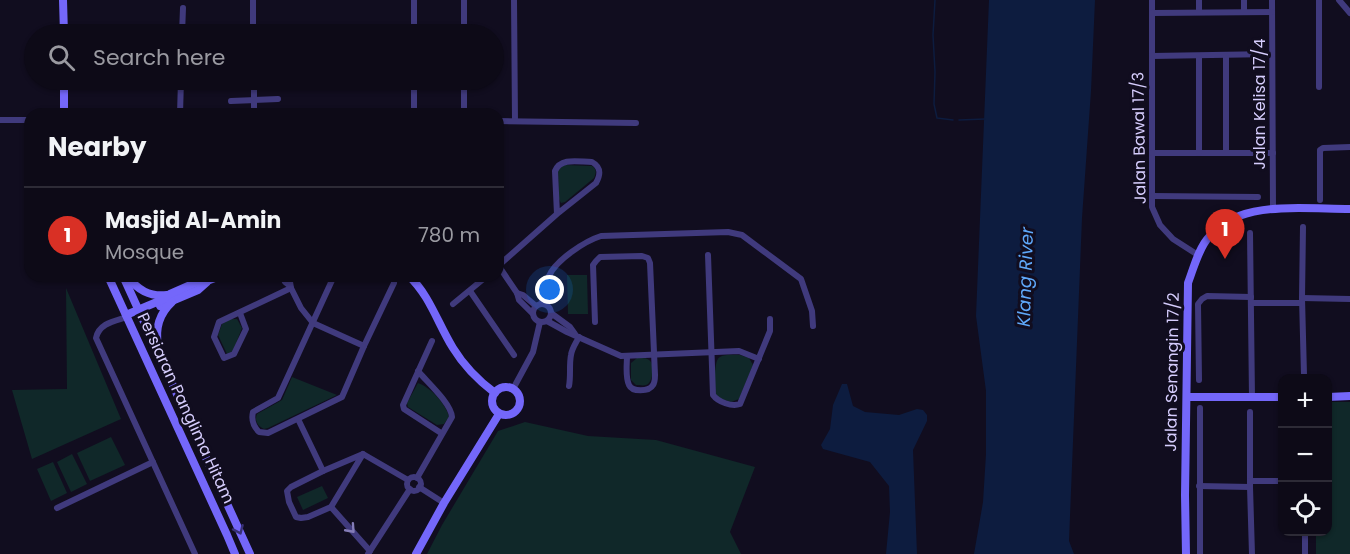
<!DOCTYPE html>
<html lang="en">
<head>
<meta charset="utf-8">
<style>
  :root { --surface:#0d0a17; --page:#1b1824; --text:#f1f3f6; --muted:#9a9aa1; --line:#2d2b36; --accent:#d93025 }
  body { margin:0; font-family:Poppins,sans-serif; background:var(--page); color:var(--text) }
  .controls { position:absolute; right:18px; bottom:18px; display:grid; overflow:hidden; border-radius:12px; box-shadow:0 2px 4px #0004 }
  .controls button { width:54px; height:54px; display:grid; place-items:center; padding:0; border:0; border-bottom:2px solid var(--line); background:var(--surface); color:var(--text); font:30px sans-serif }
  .you { position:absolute; left:550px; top:290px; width:21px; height:21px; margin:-15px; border:4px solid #fff; border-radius:50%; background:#1a73e8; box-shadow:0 0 0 9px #1a73e833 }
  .badge { display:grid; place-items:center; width:39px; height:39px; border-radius:50%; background:var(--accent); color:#fff; font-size:20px; font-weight:700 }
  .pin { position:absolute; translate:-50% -50px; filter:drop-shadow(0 2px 3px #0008) }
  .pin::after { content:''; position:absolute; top:32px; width:21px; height:18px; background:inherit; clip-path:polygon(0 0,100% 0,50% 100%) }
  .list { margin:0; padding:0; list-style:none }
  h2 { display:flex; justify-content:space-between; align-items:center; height:78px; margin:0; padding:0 24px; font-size:26px }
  h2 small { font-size:20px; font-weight:400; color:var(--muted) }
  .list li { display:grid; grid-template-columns:39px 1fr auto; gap:18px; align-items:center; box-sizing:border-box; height:96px; padding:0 24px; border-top:2px solid var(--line) }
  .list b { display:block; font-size:22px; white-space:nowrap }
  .list p { margin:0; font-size:20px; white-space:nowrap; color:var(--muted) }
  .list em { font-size:20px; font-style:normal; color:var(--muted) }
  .icon { flex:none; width:33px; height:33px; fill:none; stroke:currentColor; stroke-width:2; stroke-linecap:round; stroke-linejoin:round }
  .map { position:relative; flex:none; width:1350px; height:554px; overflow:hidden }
  .search { position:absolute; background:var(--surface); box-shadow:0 2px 4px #0004; left:24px; top:24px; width:480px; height:66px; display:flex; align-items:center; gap:15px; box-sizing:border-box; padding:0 21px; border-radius:33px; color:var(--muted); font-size:22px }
  .panel { position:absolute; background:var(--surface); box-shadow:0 2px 4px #0004; left:24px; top:108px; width:480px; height:174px; border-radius:18px }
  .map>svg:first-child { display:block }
</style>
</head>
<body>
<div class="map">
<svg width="1350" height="554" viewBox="0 0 1350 554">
  <rect width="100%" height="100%" fill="#110d1f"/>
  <!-- green -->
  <g fill="#102829">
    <path d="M 565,165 L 592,166 C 597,169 596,173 594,178 L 565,202 L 561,203 L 559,199 L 558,171 L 562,166 Z"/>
    <path d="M 587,275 L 588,314 L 568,314 L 567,275 Z"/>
    <path d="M 66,288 L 121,419 L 32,459 L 12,390 L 67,389 Z"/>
    <path d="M 231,319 L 237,319 L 242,328 L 233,351 L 227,354 L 218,335 L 222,324 Z"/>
    <path d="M 740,355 L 749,358 L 753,365 L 739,399 L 731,402 L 718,398 L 716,395 C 715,388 713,360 720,357 C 725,354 734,355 740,355 Z"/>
    <path d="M 637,358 C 641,358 648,357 651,362 C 654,367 653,383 646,385 C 644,386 638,385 636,385 L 631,380 L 631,363 Z"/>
    <path d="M 292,377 L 337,395 L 268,428 L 264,429 C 258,426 254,421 257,414 L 282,400 Z"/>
    <path d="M 418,383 C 430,387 446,404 449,417 L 444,424 L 437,425 L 408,407 L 407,403 Z"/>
    <path d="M 1328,402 L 1350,402 L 1350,554 L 1316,554 L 1316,532 L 1328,532 Z"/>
    <path d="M 525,422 L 588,436 L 656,440 L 755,467 L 730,532 L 741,554 L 427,554 L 442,525 L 498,431 Z"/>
    <path d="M 111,437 L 125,465 L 90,481 L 77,453 Z"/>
    <path d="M 72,454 L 87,484 L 71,492 L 57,462 Z"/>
    <path d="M 53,462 L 67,493 L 51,501 L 37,469 Z"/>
    <path d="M 322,486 L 328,498 L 303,510 L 297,497 Z"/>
  </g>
  <!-- water -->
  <g fill="#0d1c3f">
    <path d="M 989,0 L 1095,0 L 1091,91 L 1082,218 L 1069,541 L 1074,554 L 974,554 L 983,502 L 986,454 L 986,391 L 976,316 Z"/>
    <path d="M 842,384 L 847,384 L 853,406 L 865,412 L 899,415 L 917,409 L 923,410 L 927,415 L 927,421 L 913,450 L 917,554 L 886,554 L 890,512 L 889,486 L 870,462 L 823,449 L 821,445 L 830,429 L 833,405 Z"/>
  </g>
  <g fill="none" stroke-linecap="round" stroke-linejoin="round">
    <!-- stream -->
    <g stroke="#0d1c3f" stroke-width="1.5">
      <path d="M 935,0 L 933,35 L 935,72 L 934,104 L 937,118 L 953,120"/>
      <path d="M 959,120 L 985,119"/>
    </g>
    <!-- street -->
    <g stroke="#403a7d" stroke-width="6">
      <path d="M 253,0 L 253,34"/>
      <path d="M 414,0 L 414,34"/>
      <path d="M 464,0 L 464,34"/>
      <path d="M 514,0 L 515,121"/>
      <path d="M 1152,0 L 1152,207 L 1160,225 L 1173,239 L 1198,255"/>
      <path d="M 1272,0 L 1273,209"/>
      <path d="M 1339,0 L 1350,13"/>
      <path d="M 1244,11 L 1244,0"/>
      <path d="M 1199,12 L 1199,0"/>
      <path d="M 1152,13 L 1272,12"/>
      <path d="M 182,34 L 183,8"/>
      <path d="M 1152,56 L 1272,54"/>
      <path d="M 1226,56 L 1226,153"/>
      <path d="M 254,80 L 254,114"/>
      <path d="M 414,80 L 414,114"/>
      <path d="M 464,80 L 464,114"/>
      <path d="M 1319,87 L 1319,0"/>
      <path d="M 231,101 L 278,99"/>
      <path d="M 180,114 L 181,80"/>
      <path d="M 0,120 L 30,120"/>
      <path d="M 498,121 L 636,123"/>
      <path d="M 1152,153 L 1273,153"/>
      <path d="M 1199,153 L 1199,56"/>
      <path d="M 1152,196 L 1258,197"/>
      <path d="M 1320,200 L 1320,150 L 1323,148 L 1350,147"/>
      <path d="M 1303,227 L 1302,298 L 1304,375"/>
      <path d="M 1250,233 L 1252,397"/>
      <path d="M 708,255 L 713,395 C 718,402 732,407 740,404 L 770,331 L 770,319"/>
      <path d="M 498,265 L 517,293 L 523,295 L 536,306"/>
      <path d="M 498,266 L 557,214 L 596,183 C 601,174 601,167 592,162 C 579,162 561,157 555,171 L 557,214"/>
      <path d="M 282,276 L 285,282 L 290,286"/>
      <path d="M 289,276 L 291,288 L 301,308 L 313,323 L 364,346"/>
      <path d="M 334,276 L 278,398 L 253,412 C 251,420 253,426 259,432 L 268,433 L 342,397 L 364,346 L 394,283"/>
      <path d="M 470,291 L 514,355"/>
      <path d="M 517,293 L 519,300 L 533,314"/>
      <path d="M 1302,298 L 1350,299"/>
      <path d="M 1251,303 L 1302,303"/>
      <circle cx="542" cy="313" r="9"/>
      <path d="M 453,304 L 487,276"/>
      <path d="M 541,304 C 545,295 545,285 549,276 C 556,260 585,241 601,236 L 728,232 L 742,235 L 801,279 L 812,311 L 813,326"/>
      <path d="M 240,313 L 246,329 L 234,354 L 224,358 L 214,337 L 219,322 L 291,288"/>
      <path d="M 551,313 L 570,327 L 575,334"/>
      <path d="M 127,317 C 115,321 99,323 96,338 L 195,554"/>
      <path d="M 547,321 L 567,332 L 621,356 L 739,351 L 759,359"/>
      <path d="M 595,322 L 593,265 L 596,261 L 600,257 L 642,256 L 648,258 L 650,263 L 655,375 C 655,378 655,382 653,385 C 649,392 632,392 629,385 C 625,377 627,364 627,356"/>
      <path d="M 432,341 L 403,405 L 404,409 L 441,433"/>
      <path d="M 1199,380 L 1198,304 L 1202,299 L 1207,296 L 1251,297"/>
      <path d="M 569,386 C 571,376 569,365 571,355 C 572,348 576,343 579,337"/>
      <path d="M 513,389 L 533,352 L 540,322"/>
      <path d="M 1200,408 L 1200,554"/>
      <path d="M 1250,412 L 1250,487 L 1252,554"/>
      <path d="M 298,419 L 323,471"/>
      <path d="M 363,454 L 331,507 L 308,517 L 301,518 L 296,517 L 289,502 L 287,491 L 291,487 L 323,471 Z"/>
      <path d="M 363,454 L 408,480"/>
      <circle cx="414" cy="484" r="7"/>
      <path d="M 417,478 L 452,417 C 451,403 427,382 418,371"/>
      <path d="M 1250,481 L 1282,481"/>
      <path d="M 1199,486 L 1250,487"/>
      <path d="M 419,487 L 444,503"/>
      <path d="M 331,507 L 370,551"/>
      <path d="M 57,508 L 153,462"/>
      <path d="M 1305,532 L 1305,554"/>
      <path d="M 368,554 L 410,489"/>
    </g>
    <!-- secondary -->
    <g stroke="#7467fa" stroke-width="8">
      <path d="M 63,0 L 64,34"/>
      <path d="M 64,80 L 64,114"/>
      <path d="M 108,276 L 227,535 L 235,554"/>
      <path d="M 123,276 L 250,554"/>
      <path d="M 127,276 C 138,290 149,297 167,295"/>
      <path d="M 409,276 C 430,296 438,324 453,348 C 464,366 479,381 495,393"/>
      <path d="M 160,306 L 198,290 L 207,282"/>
      <path d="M 126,315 L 164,299 L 170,294 L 195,283 L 207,281 L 220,276"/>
      <path d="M 158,345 C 155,328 159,314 172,302"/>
      <circle cx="506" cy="401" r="14"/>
      <path d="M 1187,397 L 1282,397"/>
      <path d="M 1328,397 L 1350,396"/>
      <path d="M 416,554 L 444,503 L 499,414"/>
      <path d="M 1186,554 L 1185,495 L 1188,283 C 1193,270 1199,247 1209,237 C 1216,229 1229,219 1239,216 C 1271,204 1316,209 1350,209"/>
    </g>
  </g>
  <!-- one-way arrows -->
  <defs><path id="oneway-chevron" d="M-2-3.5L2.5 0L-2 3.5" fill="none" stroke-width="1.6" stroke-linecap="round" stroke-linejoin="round" transform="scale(1.5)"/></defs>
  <use stroke="#847cb7" href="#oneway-chevron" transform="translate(351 529) rotate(48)"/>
  <use stroke="#393177" href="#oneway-chevron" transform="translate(239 530) rotate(66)"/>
  <g text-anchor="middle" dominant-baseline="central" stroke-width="6" stroke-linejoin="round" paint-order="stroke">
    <!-- street labels -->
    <g font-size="16" fill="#d6cdfd" stroke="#110d1f">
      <text transform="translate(1259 104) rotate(-90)">Jalan Kelisa 17/4</text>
      <text transform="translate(1139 138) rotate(-91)">Jalan Bawal 17/3</text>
      <text transform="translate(1172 372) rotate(-89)">Jalan Senangin 17/2</text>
      <text transform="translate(186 408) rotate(65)">Persiaran Panglima Hitam</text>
    </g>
    <!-- water labels -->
    <g font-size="18" font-style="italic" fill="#5fa8fa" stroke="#110d1f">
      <text transform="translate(1025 277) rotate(-88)">Klang River</text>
    </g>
  </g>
</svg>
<div class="controls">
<button>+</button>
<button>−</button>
<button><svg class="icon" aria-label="locate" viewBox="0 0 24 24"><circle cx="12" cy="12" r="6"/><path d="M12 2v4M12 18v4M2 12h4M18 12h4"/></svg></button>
</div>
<div class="you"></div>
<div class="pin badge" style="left:1225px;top:259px">1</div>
<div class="search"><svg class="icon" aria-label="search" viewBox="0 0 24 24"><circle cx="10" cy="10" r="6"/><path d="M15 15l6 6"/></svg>Search here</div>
<section class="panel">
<h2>Nearby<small></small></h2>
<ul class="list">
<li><span class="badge">1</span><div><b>Masjid Al-Amin</b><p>Mosque</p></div><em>780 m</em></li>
</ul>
</section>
</div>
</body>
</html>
